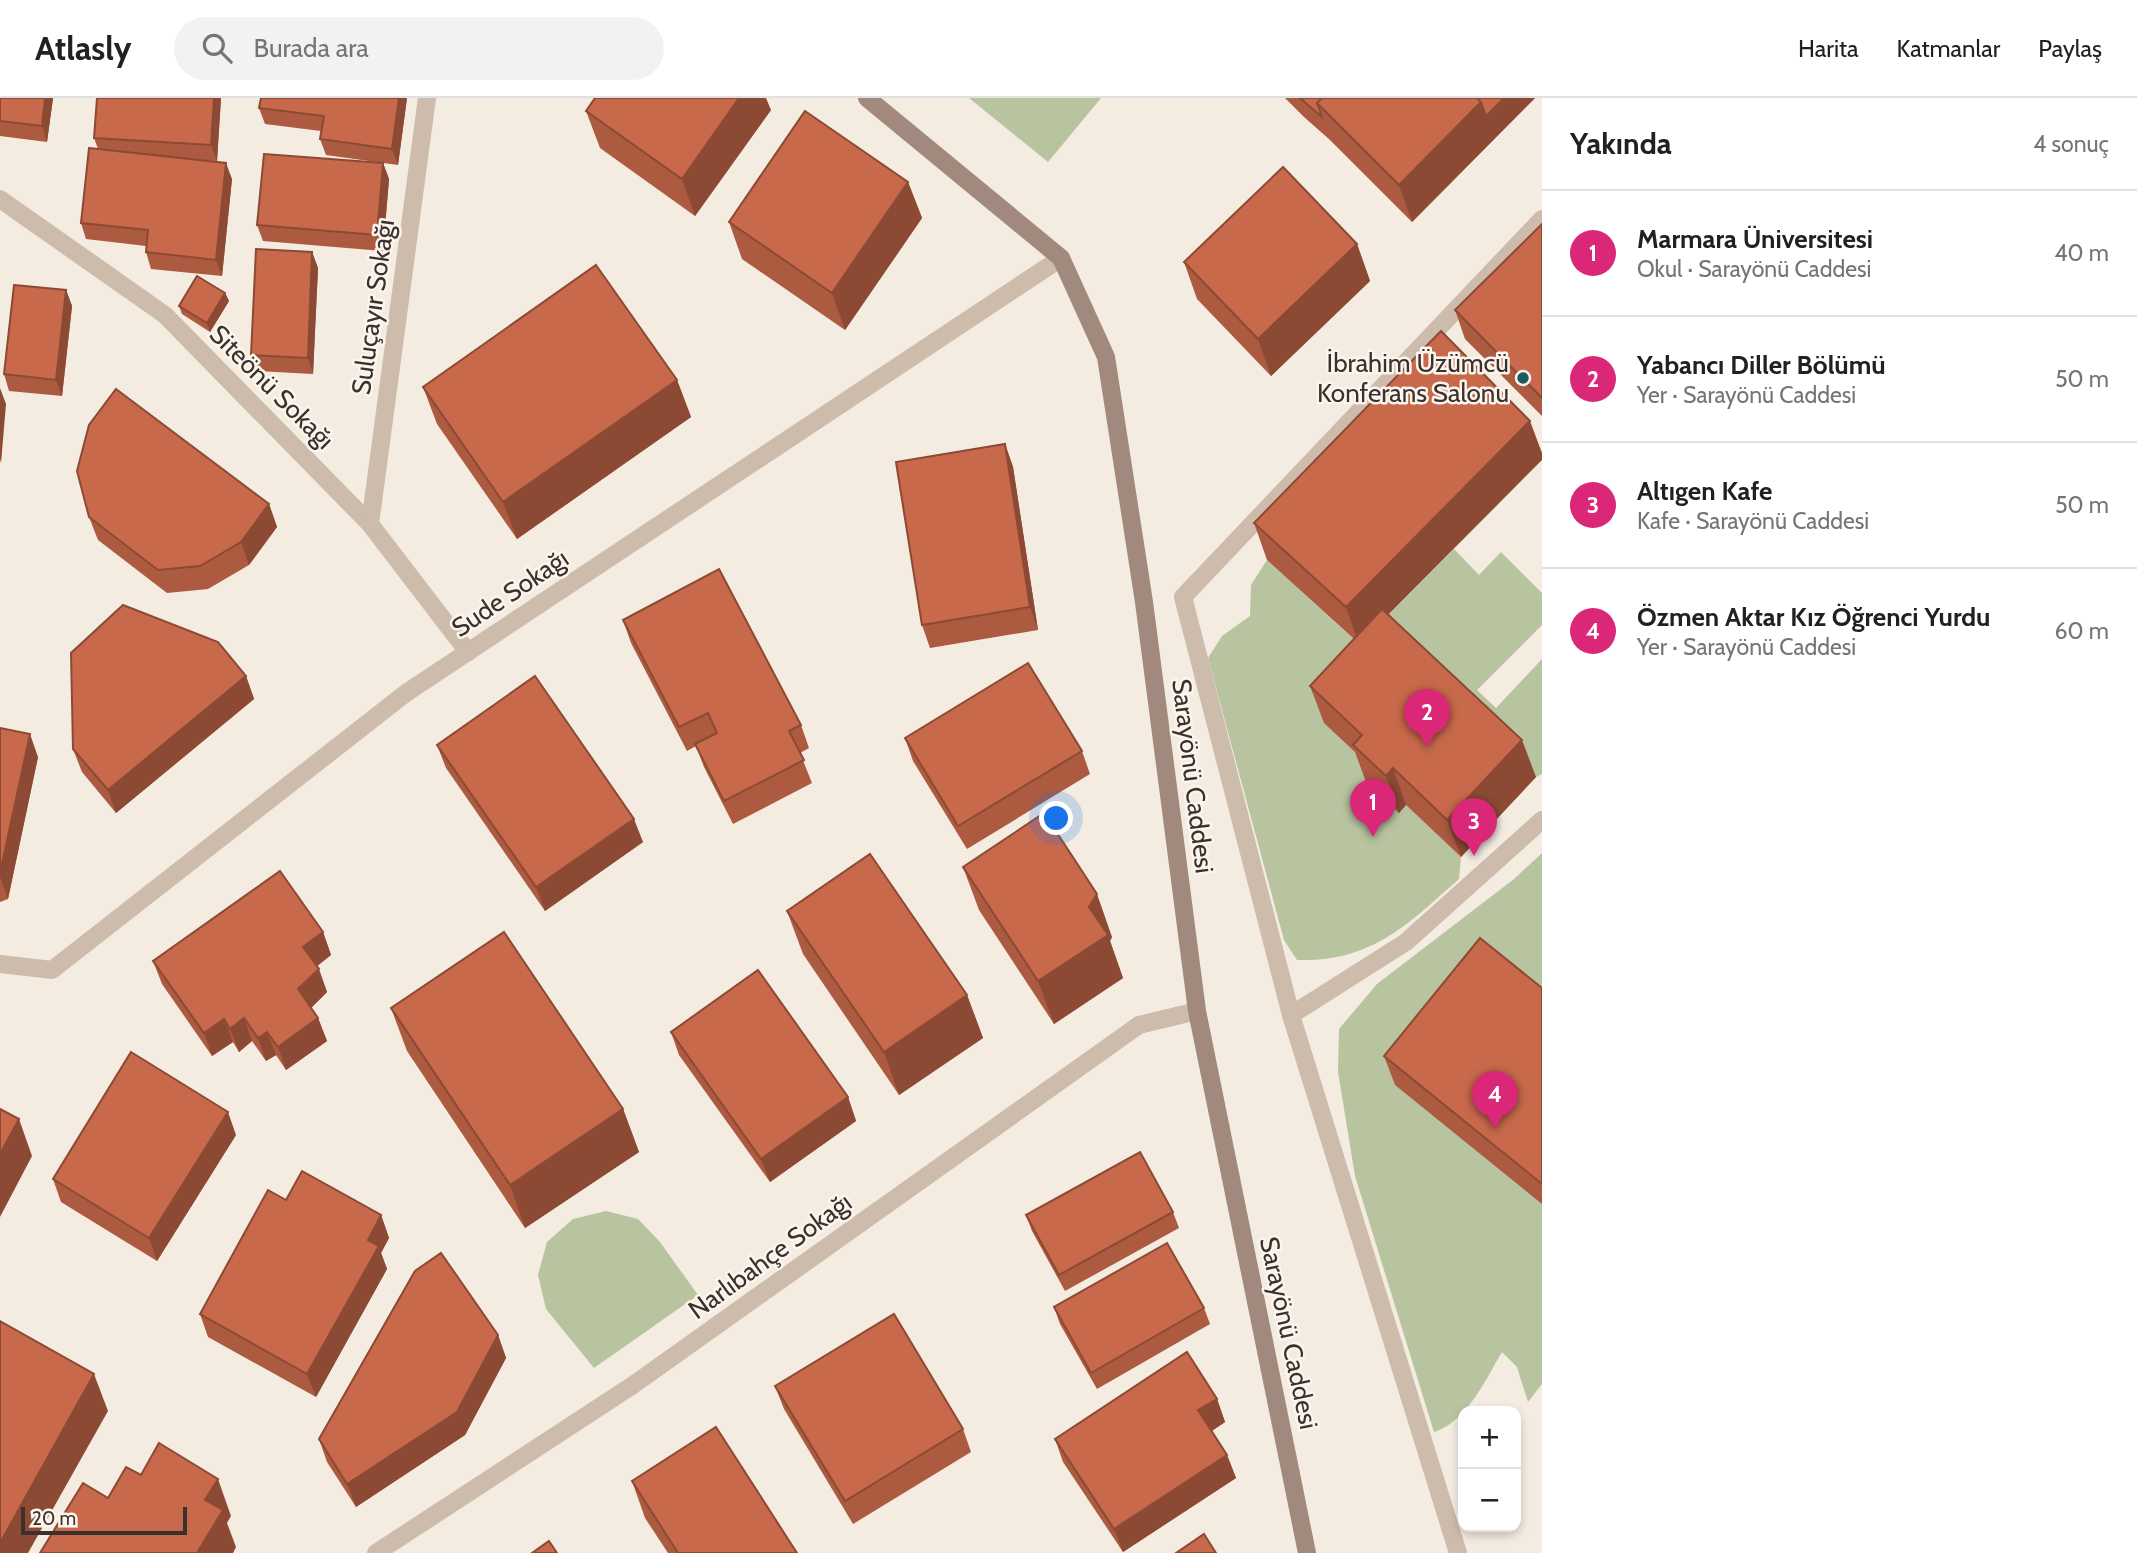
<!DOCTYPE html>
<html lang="tr">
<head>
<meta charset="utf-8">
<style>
  :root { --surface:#fff; --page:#f2f2f2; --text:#202124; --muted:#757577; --line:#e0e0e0; --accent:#db2777 }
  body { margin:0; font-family:Cabin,sans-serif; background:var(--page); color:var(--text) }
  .controls { position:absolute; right:21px; bottom:21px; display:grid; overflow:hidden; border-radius:14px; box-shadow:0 4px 10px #0003 }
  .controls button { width:63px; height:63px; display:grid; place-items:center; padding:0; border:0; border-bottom:2px solid var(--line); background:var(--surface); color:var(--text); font:35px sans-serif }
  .scale { position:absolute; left:21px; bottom:18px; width:166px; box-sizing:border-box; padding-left:7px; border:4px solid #3b302b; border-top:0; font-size:19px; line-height:24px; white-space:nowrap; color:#3b302b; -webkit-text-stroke:5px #fbf5ee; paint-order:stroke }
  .you { position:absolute; left:1057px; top:721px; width:24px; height:24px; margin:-18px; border:5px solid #fff; border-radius:50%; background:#1a73e8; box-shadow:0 0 0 10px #1a73e833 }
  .badge { display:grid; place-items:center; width:46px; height:46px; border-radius:50%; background:var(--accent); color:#fff; font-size:23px; font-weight:700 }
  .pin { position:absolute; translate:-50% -58px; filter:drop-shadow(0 2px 4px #0008) }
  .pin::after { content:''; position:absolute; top:37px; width:24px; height:21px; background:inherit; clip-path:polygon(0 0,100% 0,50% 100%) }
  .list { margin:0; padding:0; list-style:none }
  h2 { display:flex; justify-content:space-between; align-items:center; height:91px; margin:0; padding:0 28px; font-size:30px }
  h2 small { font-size:23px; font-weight:400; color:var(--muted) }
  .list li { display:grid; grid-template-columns:46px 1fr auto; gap:21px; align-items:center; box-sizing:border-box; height:126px; padding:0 28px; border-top:2px solid var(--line) }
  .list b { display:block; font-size:26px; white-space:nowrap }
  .list p { margin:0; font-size:23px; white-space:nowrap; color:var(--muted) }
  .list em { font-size:23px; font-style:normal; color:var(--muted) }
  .icon { flex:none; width:38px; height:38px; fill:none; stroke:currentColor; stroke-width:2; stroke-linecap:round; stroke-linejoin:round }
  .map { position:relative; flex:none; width:1542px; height:1455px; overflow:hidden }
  header { display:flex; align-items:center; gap:42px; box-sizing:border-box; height:98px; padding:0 35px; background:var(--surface); border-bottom:2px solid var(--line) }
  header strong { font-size:33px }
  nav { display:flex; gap:38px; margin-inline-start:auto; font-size:24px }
  .search { width:490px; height:63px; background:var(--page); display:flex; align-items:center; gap:18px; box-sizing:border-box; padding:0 24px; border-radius:38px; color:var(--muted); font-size:26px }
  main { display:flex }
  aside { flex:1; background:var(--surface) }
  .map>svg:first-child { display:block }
</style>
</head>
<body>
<header>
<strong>Atlasly</strong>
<div class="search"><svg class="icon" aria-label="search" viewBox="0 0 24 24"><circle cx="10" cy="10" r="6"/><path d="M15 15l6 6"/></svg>Burada ara</div>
<nav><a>Harita</a><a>Katmanlar</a><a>Paylaş</a></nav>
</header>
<main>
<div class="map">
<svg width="1542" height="1455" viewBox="0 0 1542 1455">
  <rect width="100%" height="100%" fill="#f4ebe1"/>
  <!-- green -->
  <g fill="#b8c4a0">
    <path d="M 969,0 L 1101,0 L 1048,64 Z"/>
    <path d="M 1454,451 L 1479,477 L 1501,454 L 1542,495 L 1542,527 L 1477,592 L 1496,610 L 1542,561 L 1542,676 L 1536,679 L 1376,674 L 1400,714 L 1406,707 L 1461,759 L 1459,781 C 1407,827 1372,864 1297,862 L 1284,842 L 1208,560 L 1222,538 L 1250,518 L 1251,487 L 1267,462 L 1359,546 Z"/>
    <path d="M 1542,755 L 1542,1286 L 1528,1304 L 1517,1269 L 1502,1254 C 1485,1282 1467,1324 1434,1334 L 1355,1078 L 1338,974 L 1339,931 L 1377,886 L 1514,781 Z"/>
    <path d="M 606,1113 L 638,1121 L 660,1144 L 698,1197 L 594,1270 L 546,1211 L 538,1177 L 547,1144 L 573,1121 Z"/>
  </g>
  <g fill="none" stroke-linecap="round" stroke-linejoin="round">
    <!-- lane -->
    <g stroke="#cdbbac" stroke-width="18">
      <path d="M 1291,917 L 1406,844 L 1542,722"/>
      <path d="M 1458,1455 L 1291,917 L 1183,499 L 1542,121"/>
    </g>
    <!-- street -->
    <g stroke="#cdbbac" stroke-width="18">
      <path d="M 0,101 L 165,217 L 370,426 L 468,554"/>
      <path d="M 370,426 L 427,0"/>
      <path d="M 0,866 L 52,872 L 406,595 L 1061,160"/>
      <path d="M 376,1455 L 633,1287 L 1139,927 L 1197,913"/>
    </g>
    <!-- secondary -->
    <path stroke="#a18a7d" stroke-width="18" d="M 867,0 L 1061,160 L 1106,259 L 1144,504 L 1197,913 L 1307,1455"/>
  </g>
  <!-- wall -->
  <g fill="#ac5a40">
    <path d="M 0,0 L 53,0 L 47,44 L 0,38 Z"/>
    <path d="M 221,0 L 217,63 L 199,62 L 232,81 L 222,178 L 151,171 L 146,154 L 146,148 L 86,141 L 81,125 L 98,51 L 94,40 Z"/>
    <path d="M 261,0 L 407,0 L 398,67 L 326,57 L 320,41 L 321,33 L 265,26 L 259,10 Z"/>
    <path d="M 1285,0 L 1535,0 L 1412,124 L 1330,42 L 1304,19 Z"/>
    <path d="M 771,12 L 695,118 L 600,50 L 586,13 Z"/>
    <path d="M 383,65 L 389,81 L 383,153 L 263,143 L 257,127 Z"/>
    <path d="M 908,84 L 922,120 L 845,232 L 742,161 L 729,124 Z"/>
    <path d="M 1542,126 L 1542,318 L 1465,241 L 1455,212 Z"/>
    <path d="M 1357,146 L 1370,183 L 1271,278 L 1197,201 L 1184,164 Z"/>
    <path d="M 312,154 L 318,170 L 313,276 L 257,273 L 251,257 Z"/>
    <path d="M 66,192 L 72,208 L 62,298 L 9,293 L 4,276 Z"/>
    <path d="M 225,195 L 229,203 L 210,234 L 182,216 L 179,208 Z"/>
    <path d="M 677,282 L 691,319 L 517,441 L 437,326 L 423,289 Z"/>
    <path d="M 1005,346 L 1013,369 L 1038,532 L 930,550 L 922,527 Z"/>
    <path d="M 269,406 L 277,429 L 249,467 L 208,491 L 167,495 L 98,442 L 89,419 Z"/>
    <path d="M 1254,425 L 1389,516 L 1536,679 L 1461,759 L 1406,707 L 1399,715 L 1366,684 L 1355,654 L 1324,625 L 1310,588 L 1354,541 L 1267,462 Z"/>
    <path d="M 623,522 L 801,627 L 809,650 L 800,655 L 812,685 L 733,726 L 704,669 L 696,648 L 687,653 L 631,545 Z"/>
    <path d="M 246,578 L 254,601 L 116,715 L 82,674 L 73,651 Z"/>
    <path d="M 0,630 L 38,659 L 8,801 L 0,804 Z"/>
    <path d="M 905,640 L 1082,653 L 1090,676 L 967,751 L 913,663 Z"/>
    <path d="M 437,647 L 643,744 L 545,813 L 446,670 Z"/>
    <path d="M 963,769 L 1112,839 L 1110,843 L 1123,880 L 1054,926 L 979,812 Z"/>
    <path d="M 787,813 L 967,897 L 983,940 L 899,997 L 803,856 Z"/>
    <path d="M 323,834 L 331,857 L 317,868 L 327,894 L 311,910 L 318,920 L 327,943 L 286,972 L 276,957 L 266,963 L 252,943 L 239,954 L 233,944 L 212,958 L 162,886 L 153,863 Z"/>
    <path d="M 1542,890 L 1542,1106 L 1395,987 L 1384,958 Z"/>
    <path d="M 391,910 L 623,1011 L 639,1054 L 525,1130 L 407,953 Z"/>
    <path d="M 671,934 L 848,999 L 856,1023 L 770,1084 L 679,957 Z"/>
    <path d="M 236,1037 L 157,1163 L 61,1104 L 53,1081 Z"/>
    <path d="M 286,1102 L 381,1117 L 389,1140 L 381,1155 L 387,1171 L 316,1299 L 208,1239 L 200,1216 Z"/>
    <path d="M 1173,1114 L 1179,1130 L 1065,1193 L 1032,1133 L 1026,1117 Z"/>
    <path d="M 1054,1209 L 1204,1210 L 1210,1226 L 1097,1291 L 1060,1226 Z"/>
    <path d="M 498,1237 L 506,1260 L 465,1337 L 356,1409 L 327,1364 L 319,1341 Z"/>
    <path d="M 775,1288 L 963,1331 L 971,1354 L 853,1426 L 784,1311 Z"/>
    <path d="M 1217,1301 L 1225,1324 L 1212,1333 L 1227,1357 L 1236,1380 L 1123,1454 L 1063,1364 L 1055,1341 Z"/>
    <path d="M 632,1383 L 797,1455 L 668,1455 L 645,1420 Z"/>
  </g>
  <!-- shaded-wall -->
  <g fill="#8c4a34">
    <path d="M 45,0 L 53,0 L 47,44 L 42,28 Z"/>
    <path d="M 214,0 L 221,0 L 217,63 L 211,47 Z"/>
    <path d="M 399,0 L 407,0 L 398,67 L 392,51 Z"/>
    <path d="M 739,0 L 766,0 L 771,12 L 695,118 L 682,81 Z"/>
    <path d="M 1504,0 L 1527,0 L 1529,6 L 1412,124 L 1399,87 L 1481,4 Z"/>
    <path d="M 1527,0 L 1535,0 L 1529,6 Z"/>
    <path d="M 226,65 L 232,81 L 222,178 L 216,162 Z"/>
    <path d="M 383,65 L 389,81 L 383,153 L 377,137 Z"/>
    <path d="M 908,84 L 922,120 L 845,232 L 832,195 Z"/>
    <path d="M 1357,146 L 1370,183 L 1271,278 L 1258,241 Z"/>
    <path d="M 312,154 L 318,170 L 313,276 L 308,260 Z"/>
    <path d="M 66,192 L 72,208 L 62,298 L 56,282 Z"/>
    <path d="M 225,195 L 229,203 L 210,234 L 207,225 Z"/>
    <path d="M 677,282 L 691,319 L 517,441 L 503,404 Z"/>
    <path d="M 0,290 L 6,306 L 1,365 L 0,361 Z"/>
    <path d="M 1530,323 L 1542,355 L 1542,362 L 1359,546 L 1346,509 Z"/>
    <path d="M 1005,346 L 1013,369 L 1038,532 L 1030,509 Z"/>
    <path d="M 269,406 L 277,429 L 249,467 L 241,444 Z"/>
    <path d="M 246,578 L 254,601 L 116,715 L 108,692 Z"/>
    <path d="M 30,636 L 38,659 L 8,801 L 0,779 L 0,775 Z"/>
    <path d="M 1522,642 L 1536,679 L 1461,759 L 1447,722 Z"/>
    <path d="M 1393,670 L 1406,707 L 1399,715 L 1386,678 Z"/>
    <path d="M 634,721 L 643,744 L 545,813 L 536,789 Z"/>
    <path d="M 1097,796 L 1112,839 L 1110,843 L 1123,880 L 1054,926 L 1038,883 Z"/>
    <path d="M 323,834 L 331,857 L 312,872 L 303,849 Z"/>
    <path d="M 319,871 L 327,894 L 307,914 L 298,891 Z"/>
    <path d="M 967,897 L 983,940 L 899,997 L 884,954 Z"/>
    <path d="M 244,920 L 252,943 L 239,954 L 230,931 Z"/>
    <path d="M 318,920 L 327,943 L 286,972 L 278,949 Z"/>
    <path d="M 224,921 L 233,944 L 212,958 L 204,935 Z"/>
    <path d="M 267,934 L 276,957 L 266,963 L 258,940 Z"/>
    <path d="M 848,999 L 856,1023 L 770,1084 L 761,1061 Z"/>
    <path d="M 623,1011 L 639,1054 L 525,1130 L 510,1087 Z"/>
    <path d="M 228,1014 L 236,1037 L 157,1163 L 149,1140 Z"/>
    <path d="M 19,1021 L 32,1058 L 0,1119 L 0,1056 Z"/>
    <path d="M 381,1117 L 389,1140 L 381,1155 L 387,1171 L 316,1299 L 307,1276 L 368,1142 Z"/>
    <path d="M 498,1237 L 506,1260 L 465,1337 L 356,1409 L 347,1386 Z"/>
    <path d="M 94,1276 L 108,1313 L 28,1455 L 0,1455 L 0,1445 Z"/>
    <path d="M 1217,1301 L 1225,1324 L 1207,1336 L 1198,1312 Z"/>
    <path d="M 1227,1357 L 1236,1380 L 1123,1454 L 1114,1431 Z"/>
    <path d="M 218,1381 L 231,1418 L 227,1425 L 236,1449 L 233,1455 L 197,1455 L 205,1402 Z"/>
  </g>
  <!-- building -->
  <g fill="#c8694b" stroke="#8c4a34" stroke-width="2">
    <path d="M 0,0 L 45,0 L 42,28 L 0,23 Z"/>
    <path d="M 97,0 L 214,0 L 211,47 L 94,40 Z"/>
    <path d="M 261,0 L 399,0 L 392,51 L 320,41 L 324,18 L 259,10 Z"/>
    <path d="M 595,0 L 739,0 L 682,81 L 586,13 Z"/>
    <path d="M 1300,0 L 1322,0 L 1317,5 L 1322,19 Z"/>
    <path d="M 1322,0 L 1477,0 L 1481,4 L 1399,87 L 1317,5 Z"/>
    <path d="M 1477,0 L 1504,0 L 1486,18 L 1481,4 Z"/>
    <path d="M 805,13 L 908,84 L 832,195 L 729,124 Z"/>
    <path d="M 89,50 L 226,65 L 216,162 L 146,154 L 148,132 L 81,125 Z"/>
    <path d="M 264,56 L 383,65 L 377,137 L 257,127 Z"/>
    <path d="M 1283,69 L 1357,146 L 1258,241 L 1184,164 Z"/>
    <path d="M 1542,126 L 1542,300 L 1455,212 Z"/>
    <path d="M 256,151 L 312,154 L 308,260 L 251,257 Z"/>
    <path d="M 596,167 L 677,282 L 503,404 L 423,289 Z"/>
    <path d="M 197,178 L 225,195 L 207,225 L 179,208 Z"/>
    <path d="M 14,187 L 66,192 L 56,282 L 4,276 Z"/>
    <path d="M 1441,233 L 1530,323 L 1346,509 L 1254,425 Z"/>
    <path d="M 116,291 L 269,406 L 241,444 L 200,468 L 158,472 L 89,419 L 77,373 L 89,327 Z"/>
    <path d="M 1005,346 L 1030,509 L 922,527 L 896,364 Z"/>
    <path d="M 719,471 L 801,627 L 789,633 L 804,662 L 724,703 L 695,646 L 717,635 L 708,615 L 679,629 L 623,522 Z"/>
    <path d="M 123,507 L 218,544 L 246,578 L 108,692 L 73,651 L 71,555 Z"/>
    <path d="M 1382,511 L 1522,642 L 1447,722 L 1393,670 L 1386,678 L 1353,647 L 1362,637 L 1310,588 Z"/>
    <path d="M 1028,565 L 1082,653 L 958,728 L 905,640 Z"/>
    <path d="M 535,578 L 634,721 L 536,789 L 437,647 Z"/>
    <path d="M 0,630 L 30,636 L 0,775 Z"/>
    <path d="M 1044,715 L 1097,796 L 1089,809 L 1108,837 L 1038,883 L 963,769 Z"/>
    <path d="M 870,756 L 967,897 L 884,954 L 787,813 Z"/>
    <path d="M 280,773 L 323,834 L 303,849 L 319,871 L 298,891 L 318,920 L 278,949 L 267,934 L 258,940 L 244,920 L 230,931 L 224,921 L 204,935 L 153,863 Z"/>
    <path d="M 504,834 L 623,1011 L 510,1087 L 391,910 Z"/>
    <path d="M 1480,840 L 1542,890 L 1542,1086 L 1384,958 Z"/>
    <path d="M 758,872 L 848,999 L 761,1061 L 671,934 Z"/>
    <path d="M 131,954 L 228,1014 L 149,1140 L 53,1081 Z"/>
    <path d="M 0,1011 L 19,1021 L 0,1056 Z"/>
    <path d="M 1140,1054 L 1173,1114 L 1059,1177 L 1026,1117 Z"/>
    <path d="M 302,1073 L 381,1117 L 368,1142 L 379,1148 L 307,1276 L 200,1216 L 268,1092 L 286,1102 Z"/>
    <path d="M 1167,1145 L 1204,1210 L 1091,1275 L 1054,1209 Z"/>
    <path d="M 441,1155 L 498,1237 L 457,1314 L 347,1386 L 319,1341 L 415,1173 Z"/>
    <path d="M 894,1216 L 963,1331 L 845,1403 L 775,1288 Z"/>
    <path d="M 0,1223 L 94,1276 L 0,1445 Z"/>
    <path d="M 1187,1254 L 1217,1301 L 1198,1312 L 1227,1357 L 1114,1431 L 1055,1341 Z"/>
    <path d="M 716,1329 L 797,1455 L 678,1455 L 632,1383 Z"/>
    <path d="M 159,1345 L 218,1381 L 205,1402 L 223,1412 L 197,1455 L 40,1455 L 83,1385 L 108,1400 L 126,1369 L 141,1377 Z"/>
    <path d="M 1204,1436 L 1216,1455 L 1176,1455 Z"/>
    <path d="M 549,1443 L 557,1455 L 532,1455 Z"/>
  </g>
  <!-- markers -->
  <circle fill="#1f5a5e" stroke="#fbf5ee" stroke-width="2.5" cx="1523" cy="280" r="7"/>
  <g text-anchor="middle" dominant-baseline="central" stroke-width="5" stroke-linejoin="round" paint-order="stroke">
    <!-- street labels -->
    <g font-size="26" fill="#3b302b" stroke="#fbf5ee">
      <text transform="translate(373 209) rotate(-82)">Suluçayır Sokağı</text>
      <text transform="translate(272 289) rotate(45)">Siteönü Sokağı</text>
      <text transform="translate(510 495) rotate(-34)">Sude Sokağı</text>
      <text transform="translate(1193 678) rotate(83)">Sarayönü Caddesi</text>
      <text transform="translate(770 1158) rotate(-36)">Narlıbahçe Sokağı</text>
      <text transform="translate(1289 1235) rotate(78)">Sarayönü Caddesi</text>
    </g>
    <!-- poi labels -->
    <g font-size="26" fill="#3b302b" stroke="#fbf5ee" text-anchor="end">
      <text x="1509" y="265">İbrahim Üzümcü<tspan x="1509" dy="30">Konferans Salonu</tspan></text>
    </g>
  </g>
</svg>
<div class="controls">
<button>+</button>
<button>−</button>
</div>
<div class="scale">20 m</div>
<div class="you"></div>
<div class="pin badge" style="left:1373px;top:739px">1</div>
<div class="pin badge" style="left:1427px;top:649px">2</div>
<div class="pin badge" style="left:1474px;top:758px">3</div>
<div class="pin badge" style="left:1495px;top:1031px">4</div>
</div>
<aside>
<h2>Yakında<small>4 sonuç</small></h2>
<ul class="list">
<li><span class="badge">1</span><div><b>Marmara Üniversitesi</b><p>Okul · Sarayönü Caddesi</p></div><em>40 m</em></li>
<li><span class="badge">2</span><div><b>Yabancı Diller Bölümü</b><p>Yer · Sarayönü Caddesi</p></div><em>50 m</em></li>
<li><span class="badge">3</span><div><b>Altıgen Kafe</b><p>Kafe · Sarayönü Caddesi</p></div><em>50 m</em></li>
<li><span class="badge">4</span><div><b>Özmen Aktar Kız Öğrenci Yurdu</b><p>Yer · Sarayönü Caddesi</p></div><em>60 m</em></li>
</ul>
</aside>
</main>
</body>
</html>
